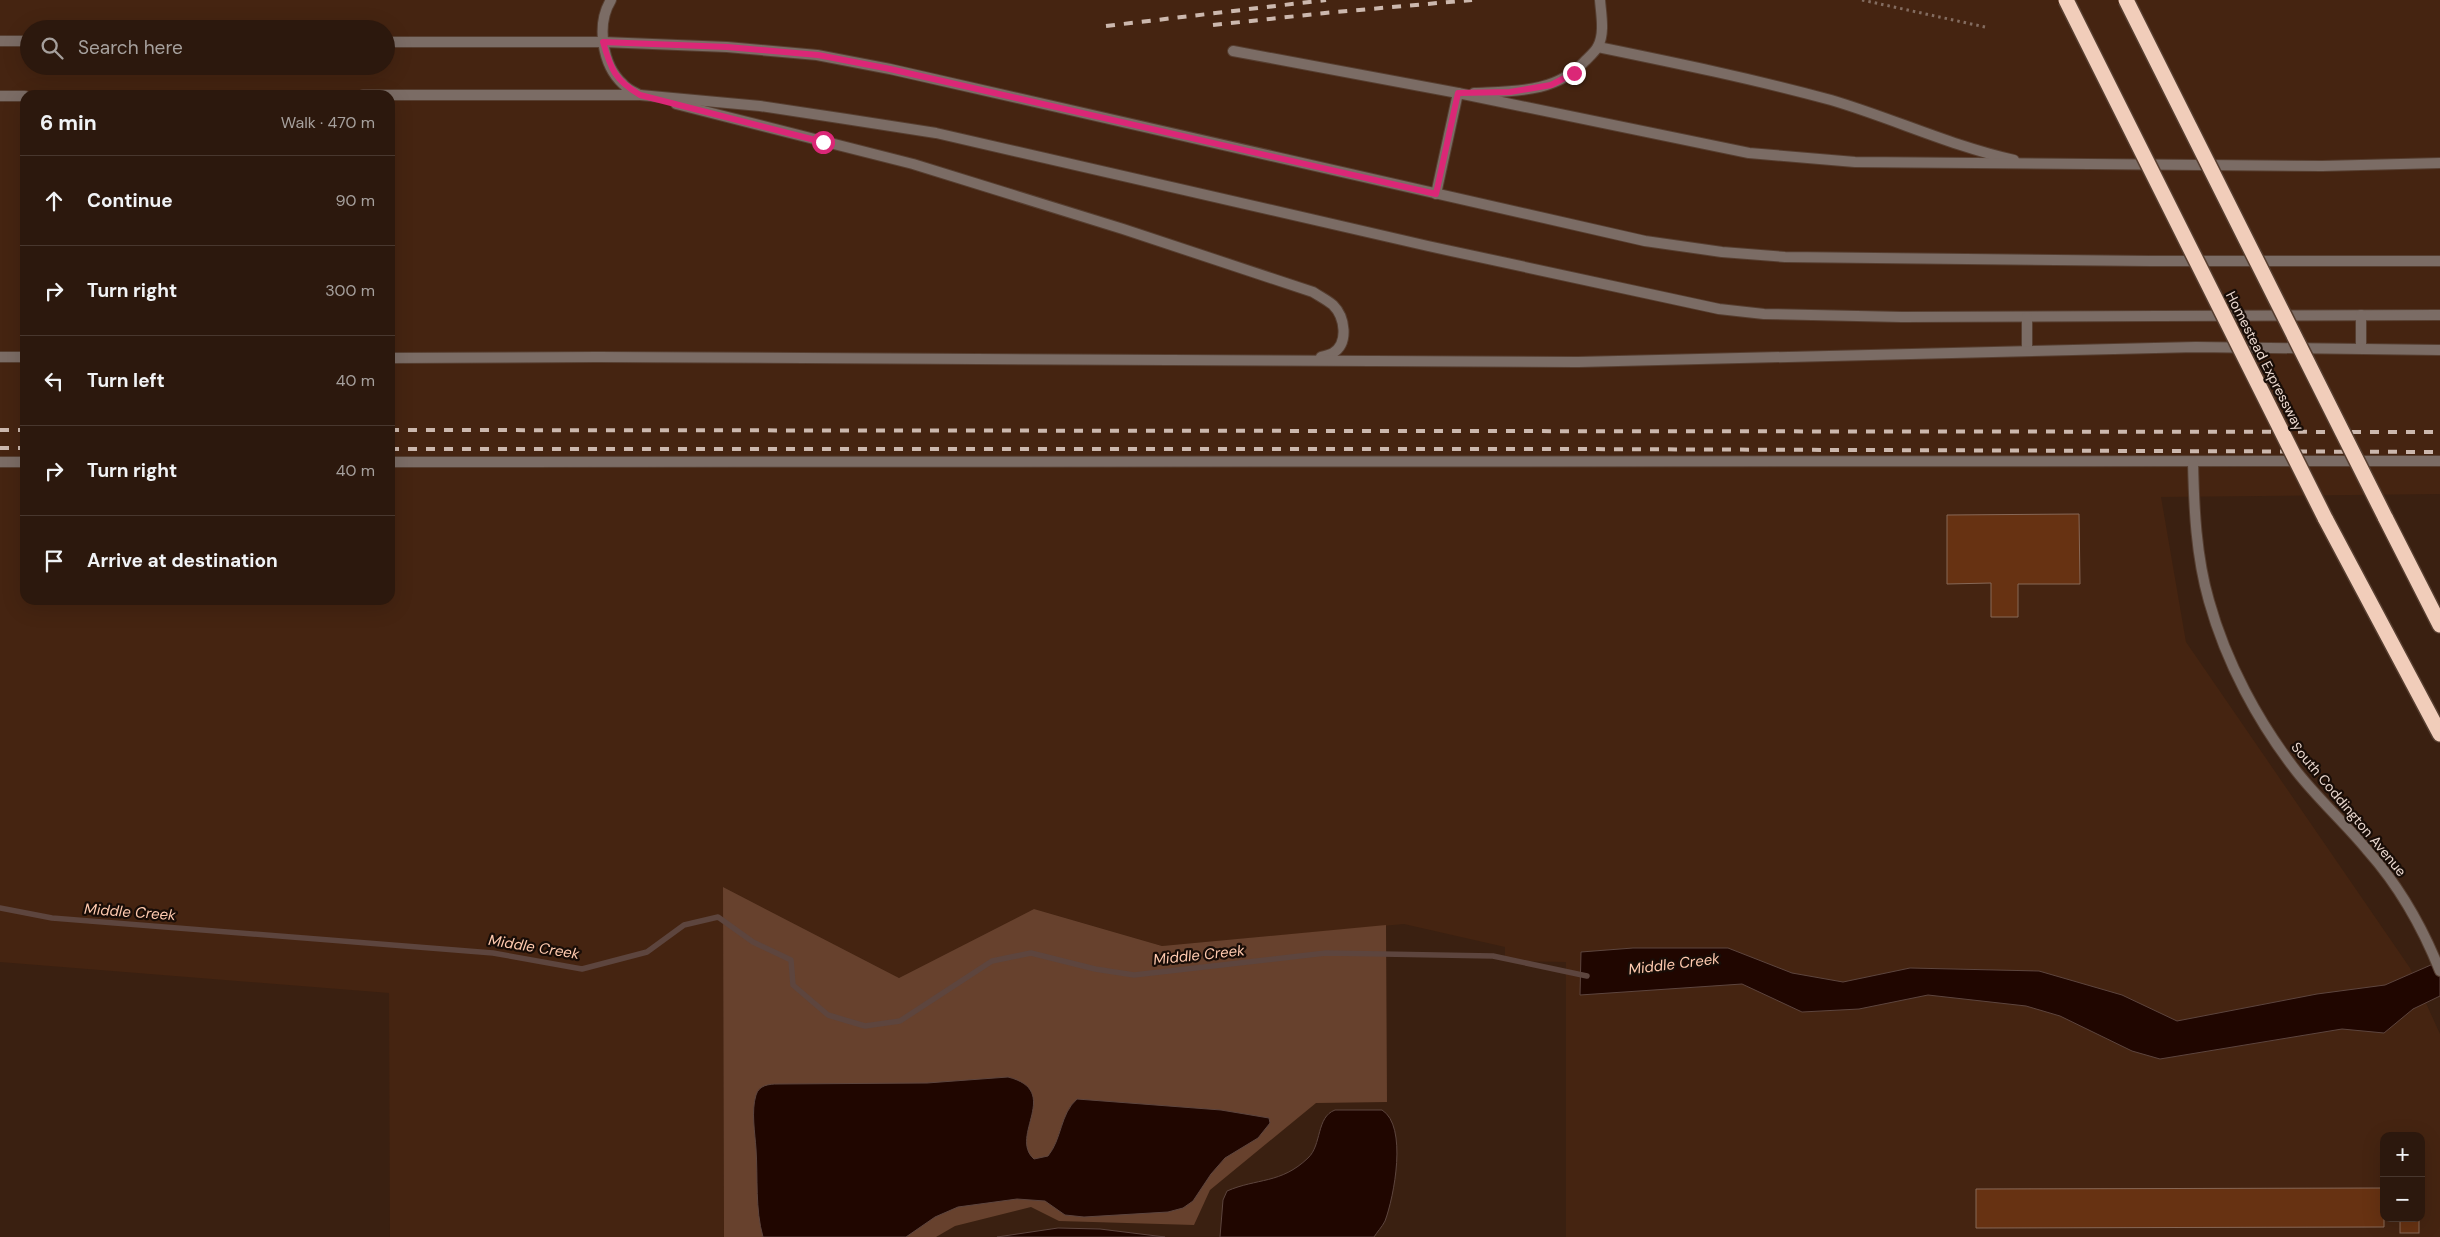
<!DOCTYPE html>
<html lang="en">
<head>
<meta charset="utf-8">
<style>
  :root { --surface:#2c180d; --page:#342116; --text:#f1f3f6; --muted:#a6a09d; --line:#48372e }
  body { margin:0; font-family:"DM Sans",sans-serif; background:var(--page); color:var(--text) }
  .controls { position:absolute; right:15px; bottom:15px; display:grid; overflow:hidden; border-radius:10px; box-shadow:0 5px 20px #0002 }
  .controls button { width:45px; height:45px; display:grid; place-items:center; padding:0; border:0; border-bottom:1px solid var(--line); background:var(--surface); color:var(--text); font:25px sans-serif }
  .stop { position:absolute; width:15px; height:15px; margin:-11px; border:4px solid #db2777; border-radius:50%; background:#fff }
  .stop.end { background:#db2777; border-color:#fff; box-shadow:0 1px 5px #0008 }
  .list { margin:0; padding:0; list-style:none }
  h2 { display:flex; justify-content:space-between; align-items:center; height:65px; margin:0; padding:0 20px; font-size:21px }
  h2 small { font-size:16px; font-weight:400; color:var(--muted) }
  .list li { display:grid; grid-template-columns:32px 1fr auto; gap:15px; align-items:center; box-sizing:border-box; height:90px; padding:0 20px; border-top:1px solid var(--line) }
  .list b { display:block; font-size:19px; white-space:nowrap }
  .list em { font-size:16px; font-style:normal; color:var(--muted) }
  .icon { flex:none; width:28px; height:28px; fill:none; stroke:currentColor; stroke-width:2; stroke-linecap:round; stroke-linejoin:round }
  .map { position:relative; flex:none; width:2440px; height:1237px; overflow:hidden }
  .search { position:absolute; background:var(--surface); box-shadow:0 5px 20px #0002; left:20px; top:20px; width:375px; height:55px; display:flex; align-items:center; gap:12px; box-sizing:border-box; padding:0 18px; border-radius:28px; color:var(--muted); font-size:19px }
  .panel { position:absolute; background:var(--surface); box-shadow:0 5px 20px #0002; left:20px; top:90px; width:375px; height:515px; border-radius:15px }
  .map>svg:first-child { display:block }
</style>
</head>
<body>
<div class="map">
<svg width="2440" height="1237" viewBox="0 0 2440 1237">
  <rect width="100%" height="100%" fill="#3a2011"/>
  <!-- built -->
  <path fill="#452411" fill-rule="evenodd" d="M 0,0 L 2440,0 L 2440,494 L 2161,497 L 2186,642 L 2410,968 L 2440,1034 L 2440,1237 L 1566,1237 L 1566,962 L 1505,961 L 1505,947 L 1404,924 L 1162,946 L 1034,909 L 899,978 L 723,887 L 724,1237 L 390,1237 L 389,993 L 0,962 ZM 29,29 L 386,29 L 386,66 L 29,66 ZM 25,95 L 390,95 L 390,600 L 25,600 ZM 2384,1136 L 2421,1136 L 2421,1218 L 2384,1218 Z"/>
  <!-- green -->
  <path fill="#67412d" d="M 723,887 L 899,978 L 1034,909 L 1162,946 L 1386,925 L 1387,1102 L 1316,1103 L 1210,1190 L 1194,1225 L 1059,1221 L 1031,1207 L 955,1226 L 936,1237 L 724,1237 Z"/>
  <!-- water -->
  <g fill="#200600" stroke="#5d453e">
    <path d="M 1633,948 L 1728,948 L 1792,973 L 1843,982 L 1910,968 L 2039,971 L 2122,995 L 2177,1021 L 2317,994 L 2385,985 L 2440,961 L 2440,996 L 2413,1009 L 2384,1033 L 2342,1029 L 2160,1059 L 2132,1051 L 2060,1016 L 2026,1006 L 1928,995 L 1859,1009 L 1802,1012 L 1742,984 L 1580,995 L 1581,952 Z"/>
    <path d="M 1008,1077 C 1063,1091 1008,1136 1034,1159 L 1048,1156 C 1062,1139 1060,1114 1077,1099 L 1221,1110 L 1269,1118 L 1270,1123 L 1258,1138 L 1225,1158 L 1211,1174 L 1193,1201 L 1183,1208 L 1168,1212 L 1084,1217 L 1065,1215 L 1045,1201 L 1017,1199 L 958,1207 L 935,1217 L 906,1237 L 763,1237 C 755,1209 758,1178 756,1149 C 755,1133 751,1111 756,1095 C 759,1085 769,1084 778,1084 L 927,1083 Z"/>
    <path d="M 1335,1110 L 1382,1110 C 1408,1126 1394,1197 1385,1221 C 1382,1227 1377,1232 1374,1237 L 1220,1237 L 1223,1200 L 1227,1191 C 1257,1178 1281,1184 1308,1158 C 1322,1145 1316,1117 1335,1110 Z"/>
    <path d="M 1058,1228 L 1100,1229 L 1165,1237 L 997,1237 Z"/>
  </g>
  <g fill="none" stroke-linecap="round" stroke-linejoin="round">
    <!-- stream -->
    <path stroke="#5d453e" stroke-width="5.5" d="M 0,908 L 52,918 L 493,953 L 582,969 L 647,952 L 684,925 L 718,917 L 753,942 L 791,960 L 793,985 L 828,1015 L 865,1026 L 900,1021 L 992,961 L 1031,953 L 1095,969 L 1134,975 L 1326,953 L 1493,956 L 1587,976"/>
  </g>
  <!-- building -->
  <g fill="#673212" stroke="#876857">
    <path d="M 2079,514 L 2080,584 L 2018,584 L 2018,617 L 1991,617 L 1991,583 L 1947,584 L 1947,515 Z"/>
    <path d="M 2384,1188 L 2384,1227 L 1976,1228 L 1976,1189 Z"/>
    <rect x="2400" y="1218" width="19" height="15"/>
  </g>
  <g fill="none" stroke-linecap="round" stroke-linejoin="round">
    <defs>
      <g id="lane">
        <path d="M 611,0 C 596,24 602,65 623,84 C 627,89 634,92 640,95"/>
        <path d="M 0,41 L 29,41"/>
        <path d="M 386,42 L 603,42 L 727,47 L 817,55 L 890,69 L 1645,241 L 1722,252 L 1785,257 L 2149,261 L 2440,261"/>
        <path d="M 1598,47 C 1676,63 1754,79 1831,100 C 1892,118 1951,146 2014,160"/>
        <path d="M 1233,51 L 1458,93 L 1749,153 L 1855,162 L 2322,166 L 2440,163"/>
        <path d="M 1474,93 C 1515,91 1556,93 1585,61 C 1589,57 1596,51 1598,46 C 1605,33 1601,14 1600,0"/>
        <path d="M 363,95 L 640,95 L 760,106 L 846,119 L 936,133 L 1428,246 L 1719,309 L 1764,314 L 1902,317 L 2440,315"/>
        <path d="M 0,96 L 25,96"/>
        <path d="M 676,104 L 913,164 L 1123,229 L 1313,292 C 1319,296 1327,300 1333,305 C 1345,317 1349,343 1333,353 C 1330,355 1324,356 1321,357"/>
        <path d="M 1436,194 L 1458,93"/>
        <path d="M 2361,315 L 2361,347"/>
        <path d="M 2027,317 L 2027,350"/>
        <path d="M 0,357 L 25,357"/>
        <path d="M 390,358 L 597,357 L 1578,362 L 2196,347 L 2440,350"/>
        <path d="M 0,462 L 25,462"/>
        <path d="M 390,462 L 2440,461"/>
      </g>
      <path id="street" d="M 2193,462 C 2194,508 2196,556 2209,601 C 2226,662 2258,722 2297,772 C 2319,800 2346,824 2368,851 C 2400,887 2422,926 2440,971"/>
      <g id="highway">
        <path d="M 2385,517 L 2440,625"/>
        <path d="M 2325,518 L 2440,734"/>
      </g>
    </defs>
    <!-- lane casing -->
    <use href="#lane" stroke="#563e30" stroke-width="12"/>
    <!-- street casing -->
    <use href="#street" stroke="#563e30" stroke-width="12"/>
    <!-- highway casing -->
    <use href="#highway" stroke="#563e30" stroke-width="18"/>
    <!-- path -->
    <path stroke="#836c60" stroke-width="3" stroke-dasharray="2.5 4" stroke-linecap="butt" d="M 1862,0 L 1985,27"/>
    <!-- lane -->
    <use href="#lane" stroke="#7b6c65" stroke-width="10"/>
    <!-- street -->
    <use href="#street" stroke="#7b6c65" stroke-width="10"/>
    <!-- highway -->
    <use href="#highway" stroke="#f1cdba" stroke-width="15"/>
    <!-- rail -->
    <g stroke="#ccb8ae" stroke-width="4" stroke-dasharray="9 9" stroke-linecap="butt">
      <path d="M 1213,25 L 1325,13 L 1472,0"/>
      <path d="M 1106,26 L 1326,0"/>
      <path d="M 0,430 L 25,430"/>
      <path d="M 390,430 L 2440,432"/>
      <path d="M 0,448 L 25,448"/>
      <path d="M 390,449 L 1566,449 L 2440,452"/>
    </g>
    <defs>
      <g id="highway-bridge">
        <path d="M 2066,0 L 2325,518"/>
        <path d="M 2126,0 L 2385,517"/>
      </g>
    </defs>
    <!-- highway-bridge casing -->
    <use href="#highway-bridge" stroke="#563e30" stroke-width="18" stroke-linecap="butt"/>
    <!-- highway-bridge -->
    <use href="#highway-bridge" stroke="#f1cdba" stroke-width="15"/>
  </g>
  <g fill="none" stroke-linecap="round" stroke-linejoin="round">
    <!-- route -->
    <path stroke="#db2777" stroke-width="6" d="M 823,142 L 640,95 C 615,80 611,70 603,42 L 727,47 L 818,55 L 890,69 L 1436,194 L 1458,93 L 1510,92 L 1551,85 L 1574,73"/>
  </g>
  <g text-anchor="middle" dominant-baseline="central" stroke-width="4.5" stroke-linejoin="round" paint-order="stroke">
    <!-- street labels -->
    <g font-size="14" fill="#ebd9d0" stroke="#190d07">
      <text transform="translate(2265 361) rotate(63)">Homestead Expressway</text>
      <text transform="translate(2349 809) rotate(50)">South Coddington Avenue</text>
    </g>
    <!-- water labels -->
    <g font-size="15" font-style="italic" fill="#ffcaaf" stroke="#190d07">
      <text transform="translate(130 912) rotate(4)">Middle Creek</text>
      <text transform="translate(534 947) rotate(9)">Middle Creek</text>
      <text transform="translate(1199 955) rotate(-6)">Middle Creek</text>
      <text transform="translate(1674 964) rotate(-7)">Middle Creek</text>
    </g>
  </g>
</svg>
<div class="controls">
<button>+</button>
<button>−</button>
</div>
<div class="stop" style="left:823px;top:142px"></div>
<div class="stop end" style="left:1574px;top:73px"></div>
<div class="search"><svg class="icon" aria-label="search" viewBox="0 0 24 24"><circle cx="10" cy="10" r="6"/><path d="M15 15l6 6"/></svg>Search here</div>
<section class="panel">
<h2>6 min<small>Walk · 470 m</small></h2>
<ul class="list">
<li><svg class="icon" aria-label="ahead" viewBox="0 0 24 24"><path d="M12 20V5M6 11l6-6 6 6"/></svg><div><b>Continue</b></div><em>90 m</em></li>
<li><svg class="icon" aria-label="right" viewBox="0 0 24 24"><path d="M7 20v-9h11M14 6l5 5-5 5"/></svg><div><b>Turn right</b></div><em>300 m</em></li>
<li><svg class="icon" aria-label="left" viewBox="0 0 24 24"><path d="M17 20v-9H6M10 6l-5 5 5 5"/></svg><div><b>Turn left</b></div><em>40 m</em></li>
<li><svg class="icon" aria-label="right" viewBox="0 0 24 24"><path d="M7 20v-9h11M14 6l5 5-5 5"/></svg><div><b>Turn right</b></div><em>40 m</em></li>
<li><svg class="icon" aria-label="arrive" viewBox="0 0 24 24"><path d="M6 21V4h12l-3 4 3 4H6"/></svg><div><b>Arrive at destination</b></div></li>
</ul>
</section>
</div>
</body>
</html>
